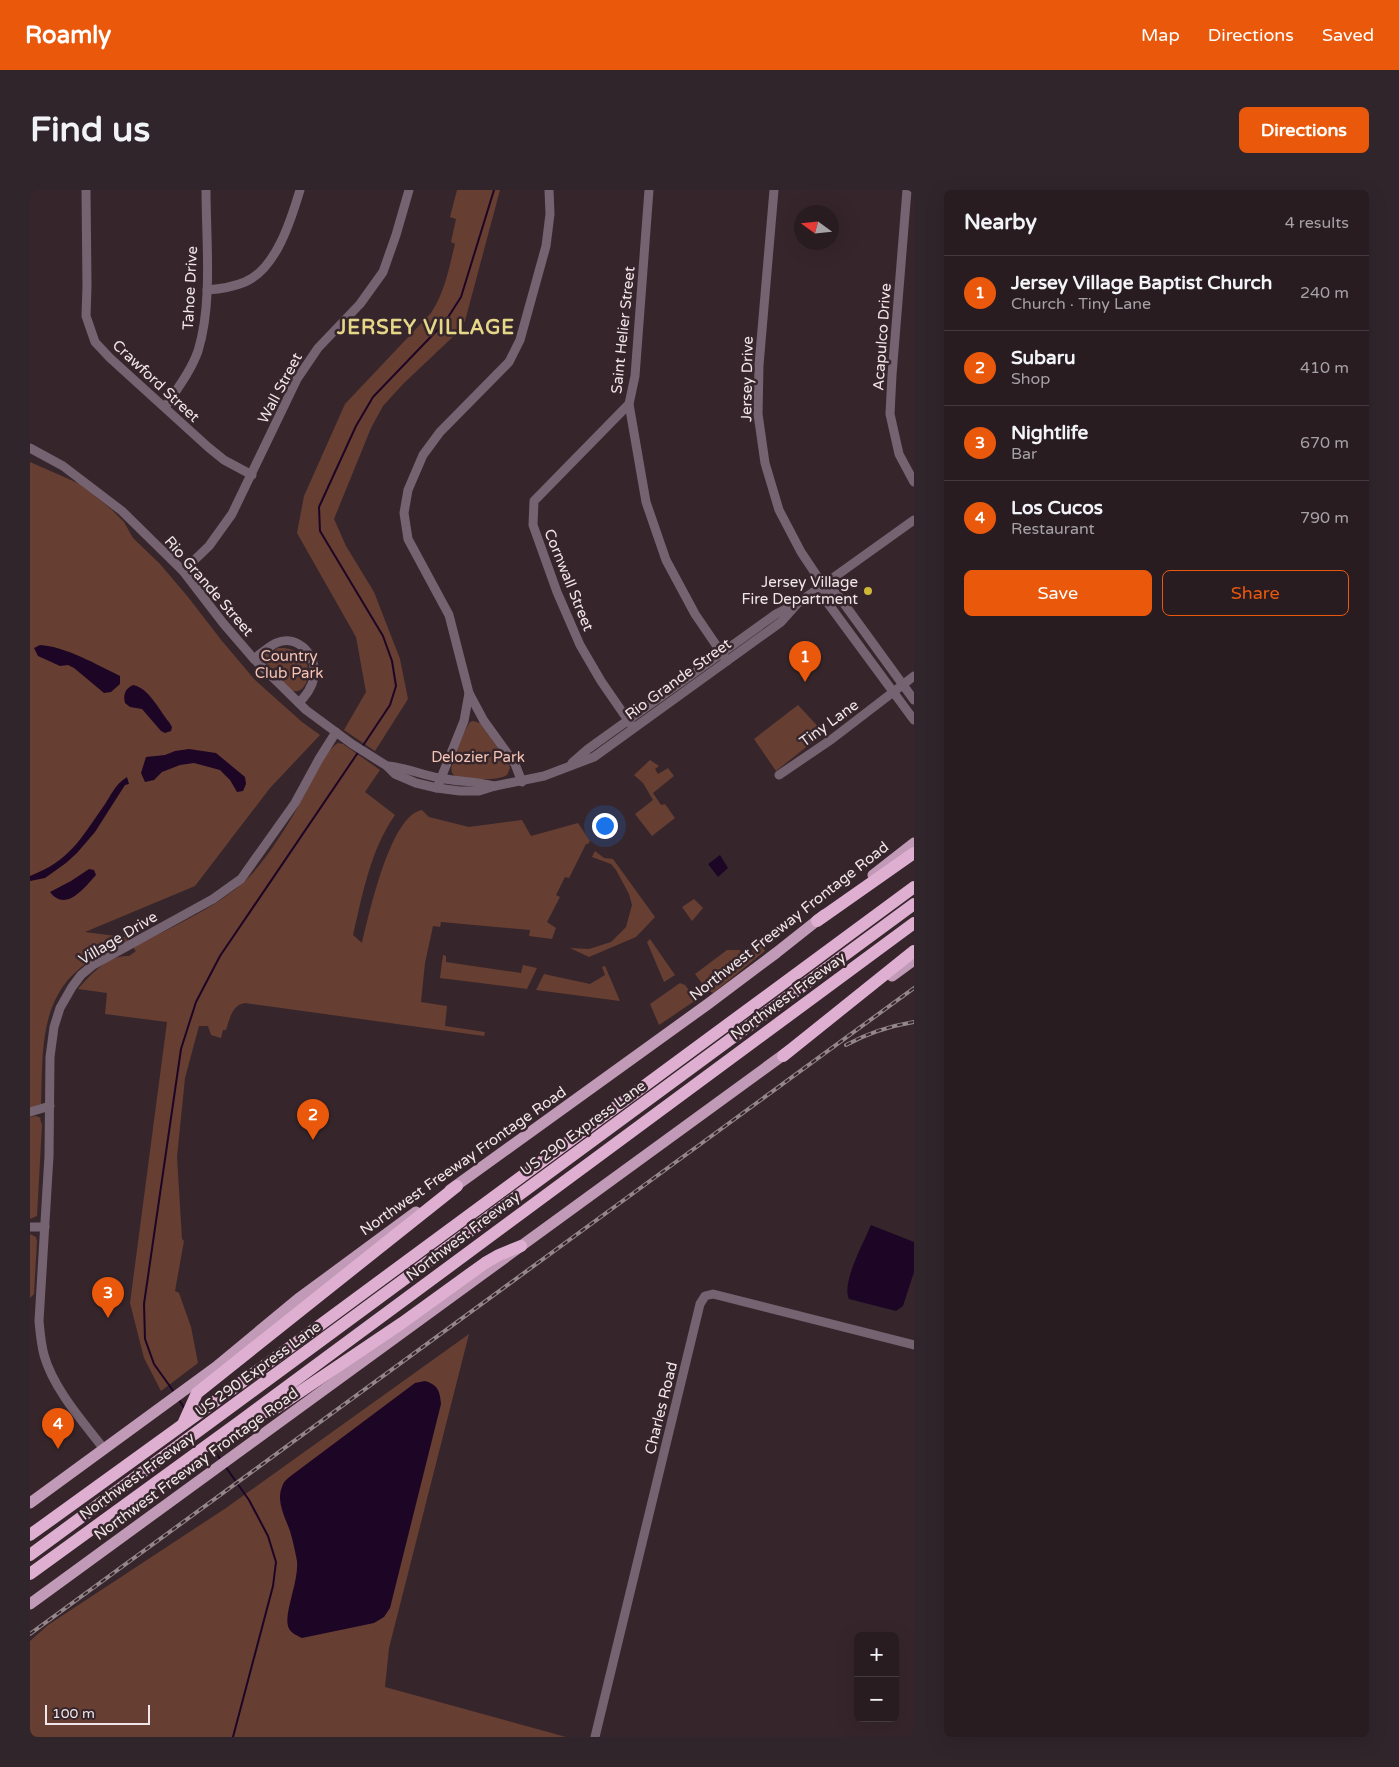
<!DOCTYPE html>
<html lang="en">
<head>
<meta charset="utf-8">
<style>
  :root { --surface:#281c21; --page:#30252a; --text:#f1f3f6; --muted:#a5a1a5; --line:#443a3f; --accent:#ea580c }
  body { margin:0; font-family:"Varela Round",sans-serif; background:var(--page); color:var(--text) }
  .controls { position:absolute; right:15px; bottom:15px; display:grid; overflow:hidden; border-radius:8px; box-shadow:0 5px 20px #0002 }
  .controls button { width:45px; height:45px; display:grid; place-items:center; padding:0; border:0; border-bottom:1px solid var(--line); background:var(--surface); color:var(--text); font:25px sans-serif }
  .compass { position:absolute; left:764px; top:15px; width:45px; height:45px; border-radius:50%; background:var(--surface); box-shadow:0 5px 20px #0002; rotate:285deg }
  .scale { position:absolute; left:15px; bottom:12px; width:105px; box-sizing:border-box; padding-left:5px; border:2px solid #f0e5e8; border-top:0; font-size:14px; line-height:18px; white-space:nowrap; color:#f0e5e8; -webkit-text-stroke:4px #36262c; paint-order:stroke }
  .you { position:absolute; left:574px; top:635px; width:18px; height:18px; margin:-12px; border:4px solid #fff; border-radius:50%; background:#1a73e8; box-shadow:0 0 0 8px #1a73e833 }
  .badge { display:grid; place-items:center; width:32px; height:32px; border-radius:50%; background:var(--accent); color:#fff; font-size:16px; font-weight:700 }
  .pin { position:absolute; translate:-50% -41px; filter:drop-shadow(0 1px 2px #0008) }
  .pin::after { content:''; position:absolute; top:26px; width:18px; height:15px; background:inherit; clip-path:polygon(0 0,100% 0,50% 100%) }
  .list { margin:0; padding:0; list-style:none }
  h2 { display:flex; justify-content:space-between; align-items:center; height:65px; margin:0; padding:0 20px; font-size:21px }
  h2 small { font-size:16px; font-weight:400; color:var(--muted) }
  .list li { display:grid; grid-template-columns:32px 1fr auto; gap:15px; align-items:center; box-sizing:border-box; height:75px; padding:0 20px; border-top:1px solid var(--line) }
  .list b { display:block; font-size:19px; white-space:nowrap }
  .list p { margin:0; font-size:16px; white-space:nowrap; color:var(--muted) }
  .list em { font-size:16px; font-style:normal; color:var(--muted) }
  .actions { display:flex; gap:10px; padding:15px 20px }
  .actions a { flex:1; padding:11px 0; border:1px solid var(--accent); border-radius:8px; text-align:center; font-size:18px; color:var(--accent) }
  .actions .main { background:var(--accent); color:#fff }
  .map { position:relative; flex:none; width:884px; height:1547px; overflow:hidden; border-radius:8px }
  header { display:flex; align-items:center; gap:30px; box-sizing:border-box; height:70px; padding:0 25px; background:var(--accent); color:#fff }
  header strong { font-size:24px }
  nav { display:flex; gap:28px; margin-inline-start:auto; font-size:18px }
  .intro { display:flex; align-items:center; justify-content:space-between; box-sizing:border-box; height:120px; padding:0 30px }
  h1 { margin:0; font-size:35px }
  .button { padding:12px 22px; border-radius:8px; background:var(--accent); color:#fff; font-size:18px; font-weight:700 }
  main { display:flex; gap:30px; padding:0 30px }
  aside { flex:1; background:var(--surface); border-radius:8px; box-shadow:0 5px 20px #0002 }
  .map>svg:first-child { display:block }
</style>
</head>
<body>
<header>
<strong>Roamly</strong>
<nav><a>Map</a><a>Directions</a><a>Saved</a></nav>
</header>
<div class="intro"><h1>Find us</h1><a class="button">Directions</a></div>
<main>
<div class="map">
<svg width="884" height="1547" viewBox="0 0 884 1547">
  <rect width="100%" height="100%" fill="#36262c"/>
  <!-- green -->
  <g fill="#673e32">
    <path d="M 427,0 L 470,0 L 435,131 L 428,142 L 373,194 L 353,216 L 341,238 L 304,329 L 316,356 L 344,402 L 370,469 L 378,509 L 345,561 L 314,540 L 336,502 L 326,447 L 267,343 L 274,306 L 315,214 L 401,123 C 415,102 419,78 425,54 L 421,52 L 426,29 L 420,27 Z"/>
    <path d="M 0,272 L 50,294 L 81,319 L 94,332 L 103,348 L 130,374 L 158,407 L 192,451 L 225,490 L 272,532 L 290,545 L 240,598 L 165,696 L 55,742 L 102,748 L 85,758 L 77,757 L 71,760 L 71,766 C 63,770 54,774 48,780 C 8,814 13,869 11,914 L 0,918 Z"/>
    <path d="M 248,458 C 292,456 280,510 261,500 L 235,473 L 236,465 Z"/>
    <path d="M 768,515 L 794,543 L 746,581 L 724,549 Z"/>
    <path d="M 443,531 L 450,533 L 479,574 L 480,578 L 477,585 C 468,590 455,589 445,589 C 439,589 427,589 423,584 C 416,577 433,546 437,537 L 440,532 Z"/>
    <path d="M 308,553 L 313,554 L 350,580 L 335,602 L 365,625 C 340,661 333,703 323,745 L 332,753 C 339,725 360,625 392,620 L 399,627 L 439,637 L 492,630 L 501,646 L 548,633 L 560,651 L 558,654 L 556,654 L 539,688 L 535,687 L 526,705 L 530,707 L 517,732 L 526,738 L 522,749 L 499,746 L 500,740 L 411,732 L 410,737 L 403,736 L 395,773 L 391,812 L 417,816 L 415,836 L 455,842 L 454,846 L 215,813 C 202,815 200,828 196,840 L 193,840 L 191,848 L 181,845 L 178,836 L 169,836 L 155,888 L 147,967 L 152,1049 L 154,1051 L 145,1101 L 149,1103 L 161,1137 L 168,1173 L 131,1201 L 114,1168 L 100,1113 L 137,832 L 75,824 L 77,803 L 48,799 C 61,784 78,765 99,766 L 106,761 L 104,759 L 104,757 C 141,737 193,715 221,685 C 239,665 256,638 269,615 C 278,599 293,562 308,553 Z"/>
    <path d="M 620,570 L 629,576 L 625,579 L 628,584 L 638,578 L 644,586 L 623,603 L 631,615 L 635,614 L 645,628 L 622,646 L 605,624 L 623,610 L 613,593 L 604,585 Z"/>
    <path d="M 565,661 L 574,668 L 583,669 L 625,727 L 606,747 L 559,767 L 540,758 L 559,759 L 581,752 L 596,737 L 602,715 L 599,704 L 586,680 L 581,674 L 562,667 Z"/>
    <path d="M 664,709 L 673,718 L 662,731 L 652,717 Z"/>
    <path d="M 726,747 L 735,761 L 683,803 L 677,800 L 665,784 L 697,760 L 710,760 L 712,765 L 723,763 L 721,753 Z"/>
    <path d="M 620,749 L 645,785 L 634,792 L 617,752 Z"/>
    <path d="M 413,765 L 416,766 L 416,772 L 491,783 L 493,775 L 507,778 L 497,799 L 410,788 Z"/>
    <path d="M 575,776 L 590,811 L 506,800 L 514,784 L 560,794 L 575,785 L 572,777 Z"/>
    <path d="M 650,793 L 655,795 L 666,810 L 629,835 L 620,814 Z"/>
    <path d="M 6,926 L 11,928 L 10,929 L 12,935 L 7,1026 L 0,1029 L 0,927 Z"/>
    <path d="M 0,1044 L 6,1047 L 7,1051 L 4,1104 L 0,1108 Z"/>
    <path d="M 439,1144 L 359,1458 L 355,1497 L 536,1547 L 0,1547 L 0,1451 L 18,1435 L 196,1318 Z"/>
  </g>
  <!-- water -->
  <g fill="#1d0526">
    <path d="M 10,455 C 34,456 68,475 90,486 L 90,494 L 81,502 L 74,503 L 44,478 L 38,475 L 30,476 L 8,466 L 4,458 Z"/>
    <path d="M 103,495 C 119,498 129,520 139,532 L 142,537 L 141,541 L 135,543 L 131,541 L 112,519 L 100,517 L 95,513 C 93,504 95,499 103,495 Z"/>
    <path d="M 159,559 L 186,563 L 215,587 L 216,594 L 213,601 L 207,602 L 200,590 L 190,580 L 164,573 L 150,575 L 132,582 L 124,590 L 115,592 L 111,583 L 116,567 L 135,565 L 145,561 Z"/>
    <path d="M 97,587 L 99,594 L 95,595 L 65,642 L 47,663 L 36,673 L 15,688 L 0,691 L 0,686 C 39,671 50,650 73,617 C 81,606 84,595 97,587 Z"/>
    <path d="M 690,665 L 698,678 L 688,687 L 678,674 Z"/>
    <path d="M 59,679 L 64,680 L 66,685 C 55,697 36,723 20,702 L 41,691 Z"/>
    <path d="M 841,1035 L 884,1052 L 884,1082 L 873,1116 L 866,1121 L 819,1109 C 811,1093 834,1052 841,1035 Z"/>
    <path d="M 395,1191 C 408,1195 410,1201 411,1214 L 360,1418 L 354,1427 L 344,1433 L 272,1448 C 266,1445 260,1443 258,1436 C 254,1422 269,1391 267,1371 C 265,1361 263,1351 260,1341 C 255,1327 246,1311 252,1297 C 253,1292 258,1288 262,1285 L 385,1193 Z"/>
  </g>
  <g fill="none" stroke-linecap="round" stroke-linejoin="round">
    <!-- stream -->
    <g stroke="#1d0526" stroke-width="2">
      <path d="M 332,557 L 360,515 L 366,496 L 362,471 L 353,446 L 290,341 L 289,317 L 326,236 L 343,207 L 415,132 L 431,107 L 464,0"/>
      <path d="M 144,1202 L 124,1174 L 115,1149 L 114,1114 L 151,859 L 166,812 L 190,766 L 329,561"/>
      <path d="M 149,1210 L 155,1219"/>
      <path d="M 182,1257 L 191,1270"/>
      <path d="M 195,1276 L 219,1310 L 238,1346 L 246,1372 L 243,1396 L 203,1547"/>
    </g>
    <!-- minor -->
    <g stroke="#766371" stroke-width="9">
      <path d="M 56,0 L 57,96 L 56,126 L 65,152 L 80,168 L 178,257 L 194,270 L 222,285"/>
      <path d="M 619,0 L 605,186 L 599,214 L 616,312 L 636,370 L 665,424 L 697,471"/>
      <path d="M 744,0 L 729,175 L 728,224 L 735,273 L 749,320 L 771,362 L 793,395 L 797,412 L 884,530"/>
      <path d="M 877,0 L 862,185 L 860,224 L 869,264 L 884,292"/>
      <path d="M 177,100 C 190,99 203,97 215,92 C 246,79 261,30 270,0"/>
      <path d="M 599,214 L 504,311 L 503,335 L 527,402 L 550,455 L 571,491 L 602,536"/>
      <path d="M 135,217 C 147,199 161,181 168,161 C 183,113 176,50 176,0"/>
      <path d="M 0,258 L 33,276 L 92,321 L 153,381 L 193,433 L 224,469 L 276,520 L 322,554 L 357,576 L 365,584 L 386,593 L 407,598 L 430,601 L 449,601 L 465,596 L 514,586 L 564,567 L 751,432 L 768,413"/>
      <path d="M 153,381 L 179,356 L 202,324 L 267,189 L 288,158 L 330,114 L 353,82 L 366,45 L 379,0"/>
      <path d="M 793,395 L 807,404 L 884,510"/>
      <path d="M 224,469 C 231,463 238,457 246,453 C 268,443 288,467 284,487 C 282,498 276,505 269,513"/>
      <path d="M 439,503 L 454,531 L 485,574 L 492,592"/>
      <path d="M 542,573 L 558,559 L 746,424 L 768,413 L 884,330"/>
      <path d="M 357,576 C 375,577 392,585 410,588 C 429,592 446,591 465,596"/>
      <path d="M 749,585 L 802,549 L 884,486"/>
      <path d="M 407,598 L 434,531 L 439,503 L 419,425 L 378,349 L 374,323 L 378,300 L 393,265 L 410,242 L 479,172 L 490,150 L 516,56 L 520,24 L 519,0"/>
      <path d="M 0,922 L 20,916"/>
      <path d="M 0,1037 L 15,1037"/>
      <path d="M 74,1259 C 53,1232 23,1198 14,1165 C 11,1154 10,1142 9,1131 L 19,966 L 20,867 L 24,837 L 30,818 L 42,797 L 51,785 L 63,775 L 183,709 L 211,689 L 265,613 L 289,569 L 306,542"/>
      <path d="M 565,1547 L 670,1114 L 675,1106 L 683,1104 L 884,1155"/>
    </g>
    <!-- major -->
    <g stroke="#c09ab6" stroke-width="11">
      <path d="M 843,685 L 884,653"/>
      <path d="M 862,786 L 884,770"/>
      <path d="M 420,1000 L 678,814 L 746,763 L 794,725"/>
      <path d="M 0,1313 L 186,1177 L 268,1109 L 386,1022"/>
      <path d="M 0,1414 L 760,860"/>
    </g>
    <!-- highway -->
    <g stroke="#deafd1" stroke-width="12">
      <path d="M 787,731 L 884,663"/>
      <path d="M 753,866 L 884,761"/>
      <path d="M 223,1227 L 246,1218 L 372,1133 L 455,1073 L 469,1065 L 491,1056"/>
      <path d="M 154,1232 L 167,1203 L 427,996"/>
      <path d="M 0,1345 L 263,1155 L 884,697"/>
      <path d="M 0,1365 L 884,714"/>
      <path d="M 0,1384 L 209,1232 L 884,733"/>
    </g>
    <defs>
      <g id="rail">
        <path d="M 816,855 C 838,843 860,836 884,832"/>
        <path d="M 0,1444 L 884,798"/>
      </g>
    </defs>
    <!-- rail casing -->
    <use href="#rail" stroke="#94878b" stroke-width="4"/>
    <!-- rail -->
    <use href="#rail" stroke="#36262c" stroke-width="2" stroke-dasharray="5.5" stroke-linecap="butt"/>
  </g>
  <!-- markers -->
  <circle fill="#cfb837" stroke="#36262c" stroke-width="2" cx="838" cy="401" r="5"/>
  <g text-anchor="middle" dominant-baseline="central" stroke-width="5" stroke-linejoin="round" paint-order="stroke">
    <!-- street labels -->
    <g font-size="15" fill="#f0e5e8" stroke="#36262c">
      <text transform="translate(160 98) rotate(-87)">Tahoe Drive</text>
      <text transform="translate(593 140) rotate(-84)">Saint Helier Street</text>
      <text transform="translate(852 147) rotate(-86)">Acapulco Drive</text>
      <text transform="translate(717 189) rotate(-89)">Jersey Drive</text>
      <text transform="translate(126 191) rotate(43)">Crawford Street</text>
      <text transform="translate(250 198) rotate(-62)">Wall Street</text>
      <text transform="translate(539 390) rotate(68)">Cornwall Street</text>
      <text transform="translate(179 396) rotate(49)">Rio Grande Street</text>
      <text transform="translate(648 489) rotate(-36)">Rio Grande Street</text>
      <text transform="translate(799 533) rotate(-36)">Tiny Lane</text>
      <text transform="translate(759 731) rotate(-38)">Northwest Freeway Frontage Road</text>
      <text transform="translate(88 748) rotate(-31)">Village Drive</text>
      <text transform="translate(758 806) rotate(-36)">Northwest Freeway</text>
      <text transform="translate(553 938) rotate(-36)">US 290 Express Lane</text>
      <text transform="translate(433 971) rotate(-35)">Northwest Freeway Frontage Road</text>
      <text transform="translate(433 1046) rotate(-37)">Northwest Freeway</text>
      <text transform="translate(228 1179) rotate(-36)">US 290 Express Lane</text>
      <text transform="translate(631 1218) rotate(-76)">Charles Road</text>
      <text transform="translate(166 1274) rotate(-36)">Northwest Freeway Frontage Road</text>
      <text transform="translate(107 1286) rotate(-36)">Northwest Freeway</text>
    </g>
    <!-- poi labels -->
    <g font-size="15" fill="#f0e5e8" stroke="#36262c" text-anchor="end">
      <text x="828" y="392">Jersey Village<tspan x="828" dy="17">Fire Department</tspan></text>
    </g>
    <!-- park labels -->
    <g font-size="15" fill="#f5c4b5" stroke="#36262c">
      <text x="259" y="466">Country<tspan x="259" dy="17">Club Park</tspan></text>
      <text x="448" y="567">Delozier Park</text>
    </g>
    <!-- district labels -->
    <g font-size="20" font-weight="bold" letter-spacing="1" fill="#e5d688" stroke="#36262c">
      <text x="396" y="138">JERSEY VILLAGE</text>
    </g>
  </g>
</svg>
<div class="controls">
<button>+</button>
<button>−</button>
</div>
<svg class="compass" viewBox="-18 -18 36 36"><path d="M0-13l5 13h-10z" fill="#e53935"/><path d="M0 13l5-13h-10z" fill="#a5a1a5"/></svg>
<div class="scale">100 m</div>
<div class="you"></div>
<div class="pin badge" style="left:775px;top:492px">1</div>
<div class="pin badge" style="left:283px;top:950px">2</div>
<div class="pin badge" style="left:78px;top:1128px">3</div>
<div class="pin badge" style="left:28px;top:1259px">4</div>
</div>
<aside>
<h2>Nearby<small>4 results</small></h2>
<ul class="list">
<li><span class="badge">1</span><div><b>Jersey Village Baptist Church</b><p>Church · Tiny Lane</p></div><em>240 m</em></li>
<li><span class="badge">2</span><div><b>Subaru</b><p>Shop</p></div><em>410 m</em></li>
<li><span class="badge">3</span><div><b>Nightlife</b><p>Bar</p></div><em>670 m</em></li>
<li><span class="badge">4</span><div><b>Los Cucos</b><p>Restaurant</p></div><em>790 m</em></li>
</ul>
<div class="actions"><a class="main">Save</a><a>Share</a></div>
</aside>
</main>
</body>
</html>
